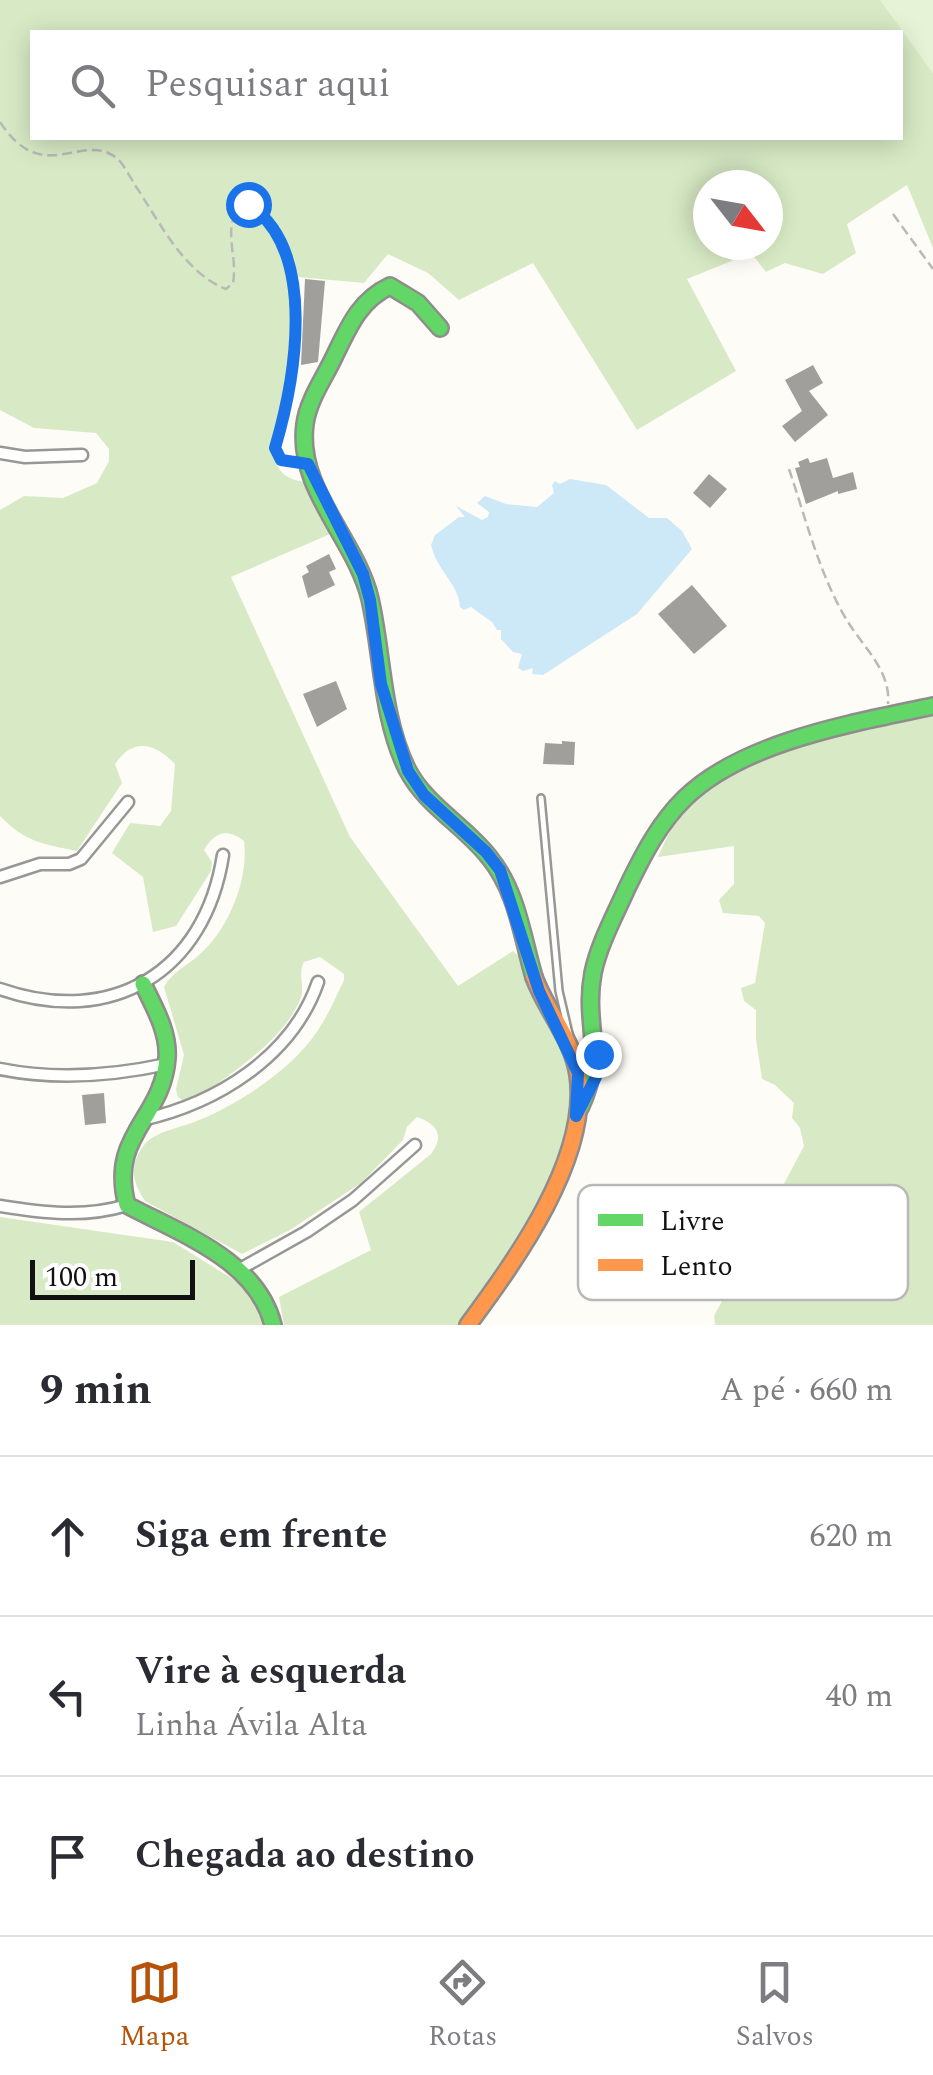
<!DOCTYPE html>
<html lang="pt">
<head>
<meta charset="utf-8">
<style>
  :root { --surface:#fff; --page:#f7f7f7; --text:#2b2b33; --muted:#7c7c81; --line:#e1e1e2; --accent:#b45309 }
  body { margin:0; font-family:Spectral,serif; background:var(--page); color:var(--text) }
  .compass { position:absolute; left:693px; top:170px; width:90px; height:90px; border-radius:50%; background:var(--surface); box-shadow:0 5px 25px #0003; rotate:121deg }
  .scale { position:absolute; left:30px; bottom:25px; width:165px; box-sizing:border-box; padding-left:10px; border:5px solid #111; border-top:0; font-size:28px; line-height:35px; white-space:nowrap; color:#111; -webkit-text-stroke:8px #fff; paint-order:stroke }
  .stop { position:absolute; width:30px; height:30px; margin:-22px; border:8px solid #1a73e8; border-radius:50%; background:#fff }
  .stop.end { background:#1a73e8; border-color:#fff; box-shadow:0 2px 10px #0008 }
  .list { margin:0; padding:0; list-style:none }
  h2 { display:flex; justify-content:space-between; align-items:center; height:130px; margin:0; padding:0 40px; font-size:42px }
  h2 small { font-size:32px; font-weight:400; color:var(--muted) }
  .list li { display:grid; grid-template-columns:65px 1fr auto; gap:30px; align-items:center; box-sizing:border-box; height:160px; padding:0 40px; border-top:2px solid var(--line) }
  .list b { display:block; font-size:38px; white-space:nowrap }
  .list p { margin:0; font-size:32px; white-space:nowrap; color:var(--muted) }
  .list em { font-size:32px; font-style:normal; color:var(--muted) }
  .icon { flex:none; width:55px; height:55px; fill:none; stroke:currentColor; stroke-width:2; stroke-linecap:round; stroke-linejoin:round }
  .map { position:relative; flex:none; width:933px; height:1325px; overflow:hidden }
  .search { position:absolute; background:var(--surface); box-shadow:0 5px 25px #0003; left:30px; right:30px; top:30px; height:110px; display:flex; align-items:center; gap:25px; box-sizing:border-box; padding:0 35px; border-radius:0px; color:var(--muted); font-size:38px }
  .sheet { height:610px; background:var(--surface) }
  nav { display:flex; justify-content:space-around; align-items:center; box-sizing:border-box; height:140px; border-top:2px solid var(--line); background:var(--surface); font-size:28px; color:var(--muted) }
  nav a { display:grid; justify-items:center; gap:5px }
  nav .on { color:var(--accent) }
  .map>svg:first-child { display:block }
</style>
</head>
<body>
<div class="map">
<svg width="933" height="1325" viewBox="0 0 933 1325">
  <rect width="100%" height="100%" fill="#fdfcf7"/>
  <!-- green -->
  <path fill="#e7f3d7" d="M 880,0 L 933,0 L 933,73 L 880,2 Z"/>
  <!-- forest -->
  <g fill="#d8eac5" fill-rule="evenodd">
    <path d="M 0,0 L 880,0 L 933,73 L 933,248 L 907,185 L 847,224 L 856,253 L 823,274 L 785,263 L 766,272 L 751,253 L 687,279 L 736,371 L 637,430 L 533,263 L 459,300 L 428,273 L 388,254 L 364,283 L 287,276 C 291,302 293,327 291,353 C 289,381 266,446 278,467 C 286,480 298,481 311,483 L 337,531 L 231,577 L 350,837 L 458,986 L 513,951 C 533,968 540,992 550,1017 C 558,1035 569,1055 572,1075 C 587,1158 506,1259 463,1325 L 284,1325 L 279,1297 L 371,1250 L 359,1212 L 431,1154 C 445,1135 437,1124 417,1117 L 407,1127 L 403,1140 L 361,1183 L 290,1230 L 242,1254 L 145,1201 C 132,1182 129,1165 144,1145 C 156,1130 182,1128 199,1120 C 236,1105 279,1077 306,1046 C 323,1027 333,1003 344,980 L 344,974 L 320,957 L 304,962 C 297,975 306,987 300,1000 C 281,1043 232,1072 196,1099 L 185,1102 L 178,1097 L 176,1089 L 184,1055 L 164,987 C 172,972 187,966 199,955 C 228,930 249,880 244,841 C 227,828 215,832 204,850 L 212,862 L 211,871 L 176,926 L 153,932 L 143,877 L 112,853 L 130,823 L 160,826 L 171,811 L 175,764 C 155,743 133,737 115,764 L 122,783 L 77,851 C 43,844 25,842 0,816 L 0,510 L 24,496 L 63,498 L 97,483 L 109,461 L 109,449 L 96,433 L 34,428 L 0,410 ZM 32,32 L 900,32 L 900,138 L 32,138 ZM 708,185 L 768,185 L 768,245 L 708,245 Z"/>
    <path d="M 933,713 L 933,1325 L 715,1325 L 714,1316 L 804,1146 L 800,1128 L 792,1118 L 794,1103 L 775,1085 L 762,1079 L 756,1039 L 756,1010 L 744,1001 L 741,988 L 755,983 L 765,923 L 759,916 L 723,913 L 719,900 L 734,884 L 734,846 L 658,857 C 666,838 676,819 689,803 C 730,754 869,730 933,713 Z"/>
    <path d="M 0,1217 L 173,1242 L 241,1284 L 261,1313 L 263,1325 L 0,1325 Z"/>
  </g>
  <!-- water -->
  <path fill="#cde8f7" d="M 570,479 L 606,485 L 649,518 L 667,518 L 682,531 L 692,549 L 637,614 L 543,675 L 532,674 L 533,668 L 523,671 L 518,668 L 522,654 L 513,652 L 501,639 L 501,630 L 497,630 L 492,622 L 471,607 L 464,610 L 460,607 C 459,584 437,571 431,545 L 435,535 L 459,517 L 465,517 L 456,506 L 482,520 L 488,517 L 489,512 L 477,503 L 485,496 L 506,504 L 537,507 L 554,493 L 552,485 L 555,481 L 560,484 Z"/>
  <!-- building -->
  <g fill="#a19f9c">
    <path d="M 305,279 L 325,281 L 318,362 L 301,365 Z"/>
    <path d="M 813,365 L 823,383 L 809,391 L 828,415 L 795,442 L 782,426 L 802,411 L 785,380 Z"/>
    <path d="M 808,458 L 810,463 L 827,458 L 833,478 L 853,472 L 857,489 L 838,494 L 838,491 L 806,504 L 795,468 L 800,467 L 798,462 Z"/>
    <path d="M 709,474 L 727,489 L 710,508 L 693,493 Z"/>
    <path d="M 329,554 L 336,569 L 329,572 L 335,585 L 308,598 L 302,576 L 309,572 L 306,566 Z"/>
    <path d="M 692,585 L 727,626 L 694,654 L 658,614 Z"/>
    <path d="M 336,681 L 347,709 L 317,727 L 303,694 Z"/>
    <path d="M 562,741 L 575,742 L 574,765 L 543,764 L 545,743 L 562,744 Z"/>
    <path d="M 104,1093 L 106,1123 L 85,1125 L 82,1095 Z"/>
  </g>
  <g fill="none" stroke-linecap="round" stroke-linejoin="round">
    <defs>
      <path id="lane" d="M 541,798 L 559,991 L 570,1038"/>
      <g id="street">
        <path d="M 0,453 L 25,457 L 82,455"/>
        <path d="M 0,877 L 40,864 L 69,864 L 81,859 L 128,802"/>
        <path d="M 0,989 C 112,1028 205,972 223,855"/>
        <path d="M 0,1069 C 55,1080 112,1076 167,1064"/>
        <path d="M 142,1120 C 217,1103 292,1057 318,982"/>
        <path d="M 0,1206 C 43,1213 85,1218 127,1205"/>
        <path d="M 240,1269 L 306,1232 L 353,1200 L 415,1145"/>
      </g>
      <g id="fast">
        <path d="M 440,328 L 418,303 L 390,286 C 360,300 349,326 335,355 C 325,377 308,400 305,424 C 296,489 356,539 370,599 C 383,656 381,715 407,769 C 426,806 464,825 489,857 C 517,891 522,936 534,977"/>
        <path d="M 143,984 C 154,1007 169,1032 167,1058 C 163,1119 108,1135 127,1205 C 181,1234 257,1260 273,1325"/>
        <path d="M 580,1108 C 607,1050 583,1026 593,973 C 599,944 615,915 627,888 C 642,857 659,823 685,798 C 744,741 854,723 933,706"/>
      </g>
      <path id="slow" d="M 468,1325 C 515,1261 590,1159 578,1075 C 573,1040 546,1010 534,977"/>
    </defs>
    <!-- lane casing -->
    <use href="#lane" stroke="#979795" stroke-width="10"/>
    <!-- street casing -->
    <use href="#street" stroke="#979795" stroke-width="15"/>
    <!-- fast casing -->
    <use href="#fast" stroke="#8e8d8b" stroke-width="20"/>
    <!-- slow casing -->
    <use href="#slow" stroke="#8e8d8b" stroke-width="20"/>
    <!-- path -->
    <g stroke="#b9b9b8" stroke-width="2.5" stroke-dasharray="10 5" stroke-linecap="butt">
      <path d="M 0,122 C 44,189 82,129 118,159 C 124,165 130,177 135,185 C 159,221 184,273 226,289 L 233,283 C 238,255 223,234 238,207 L 248,204 C 319,249 295,380 275,448 L 281,460 L 292,461"/>
      <path d="M 893,214 L 933,269"/>
      <path d="M 789,469 C 806,519 820,577 848,622 C 864,648 891,671 888,704"/>
    </g>
    <!-- lane -->
    <use href="#lane" stroke="#fffffe" stroke-width="5"/>
    <!-- street -->
    <use href="#street" stroke="#fffffe" stroke-width="10"/>
    <!-- fast -->
    <use href="#fast" stroke="#63d668" stroke-width="15"/>
    <!-- slow -->
    <use href="#slow" stroke="#ff974d" stroke-width="15"/>
  </g>
  <g fill="none" stroke-linecap="round" stroke-linejoin="round">
    <!-- route -->
    <path stroke="#1a73e8" stroke-width="12" d="M 248,204 C 319,250 295,380 275,448 L 281,460 L 308,464 L 363,574 L 370,600 L 381,684 L 408,771 L 424,795 L 486,852 L 500,870 L 539,991 L 578,1073 L 576,1116 L 596,1077 L 598,1054"/>
  </g>
  <!-- legend -->
  <rect x="578" y="1185" width="330" height="115" rx="15" fill="#fff" stroke="#b8b8b8" stroke-width="2.5"/>
  <rect x="598" y="1214" width="45" height="12" fill="#63d668"/>
  <rect x="598" y="1259" width="45" height="12" fill="#ff974d"/>
  <g font-size="28" fill="#111">
    <text x="660" y="1230">Livre</text>
    <text x="660" y="1275">Lento</text>
  </g>
</svg>
<svg class="compass" viewBox="-18 -18 36 36"><path d="M0-13l5 13h-10z" fill="#e53935"/><path d="M0 13l5-13h-10z" fill="#7c7c81"/></svg>
<div class="scale">100 m</div>
<div class="stop" style="left:248px;top:204px"></div>
<div class="stop end" style="left:598px;top:1054px"></div>
<div class="search"><svg class="icon" aria-label="search" viewBox="0 0 24 24"><circle cx="10" cy="10" r="6"/><path d="M15 15l6 6"/></svg>Pesquisar aqui</div>
</div>
<section class="sheet">
<h2>9 min<small>A pé · 660 m</small></h2>
<ul class="list">
<li><svg class="icon" aria-label="ahead" viewBox="0 0 24 24"><path d="M12 20V5M6 11l6-6 6 6"/></svg><div><b>Siga em frente</b></div><em>620 m</em></li>
<li><svg class="icon" aria-label="left" viewBox="0 0 24 24"><path d="M17 20v-9H6M10 6l-5 5 5 5"/></svg><div><b>Vire à esquerda</b><p>Linha Ávila Alta</p></div><em>40 m</em></li>
<li><svg class="icon" aria-label="arrive" viewBox="0 0 24 24"><path d="M6 21V4h12l-3 4 3 4H6"/></svg><div><b>Chegada ao destino</b></div></li>
</ul>
</section>
<nav>
<a class="on"><svg class="icon" aria-label="map" viewBox="0 0 24 24"><path d="M3 6l6-2 6 2 6-2v14l-6 2-6-2-6 2zM9 4v14M15 6v14"/></svg>Mapa</a>
<a><svg class="icon" aria-label="directions" viewBox="0 0 24 24"><path d="M12 3l9 9-9 9-9-9zM9 14v-3h6M13 9l2 2-2 2"/></svg>Rotas</a>
<a><svg class="icon" aria-label="saved" viewBox="0 0 24 24"><path d="M7 4h10v16l-5-4-5 4z"/></svg>Salvos</a>
</nav>
</body>
</html>
